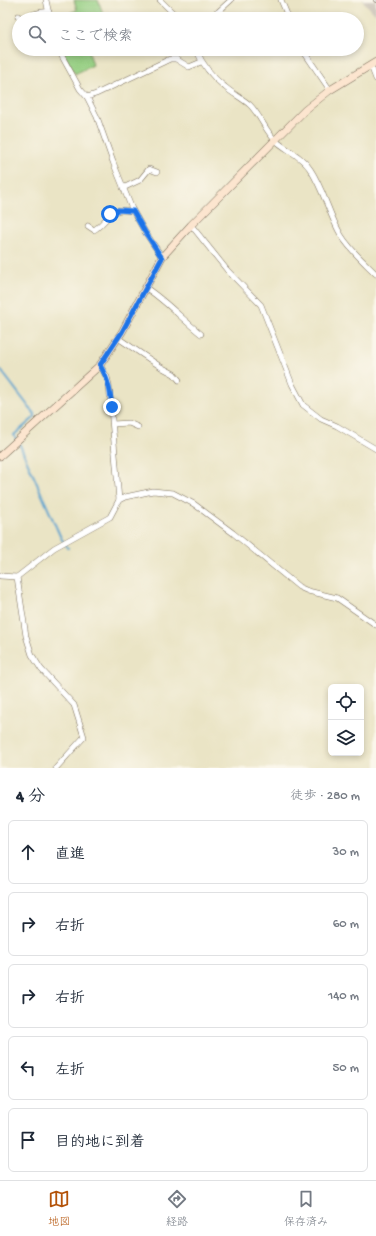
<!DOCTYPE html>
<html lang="ja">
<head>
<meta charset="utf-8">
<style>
  :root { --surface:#fff; --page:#f2f2f3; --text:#1f2937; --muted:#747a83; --line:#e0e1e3; --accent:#b45309 }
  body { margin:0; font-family:"Gochi Hand","Klee One",sans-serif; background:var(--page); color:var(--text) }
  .controls { position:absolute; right:12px; bottom:12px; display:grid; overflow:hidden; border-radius:6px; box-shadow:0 2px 6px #0003 }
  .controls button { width:36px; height:36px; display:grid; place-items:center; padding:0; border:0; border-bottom:1px solid var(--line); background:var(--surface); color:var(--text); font:20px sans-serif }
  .stop { position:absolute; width:12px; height:12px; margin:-9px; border:3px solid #1a73e8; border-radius:50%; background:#fff }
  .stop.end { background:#1a73e8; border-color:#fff; box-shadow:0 1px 4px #0008 }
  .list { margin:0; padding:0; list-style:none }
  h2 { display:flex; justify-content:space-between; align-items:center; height:52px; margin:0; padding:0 16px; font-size:17px }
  h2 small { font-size:13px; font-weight:400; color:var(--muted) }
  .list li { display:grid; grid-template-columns:26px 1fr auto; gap:12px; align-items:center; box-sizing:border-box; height:64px; margin:0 8px 8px; padding:0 8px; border:1px solid var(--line); border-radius:6px }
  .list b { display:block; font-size:15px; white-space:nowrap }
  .list em { font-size:13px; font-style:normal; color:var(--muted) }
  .icon { flex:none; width:22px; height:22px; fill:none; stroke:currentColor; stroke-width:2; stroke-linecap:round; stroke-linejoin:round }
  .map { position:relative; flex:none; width:376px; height:768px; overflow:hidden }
  .search { position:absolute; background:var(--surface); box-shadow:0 2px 6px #0003; left:12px; right:12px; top:12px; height:44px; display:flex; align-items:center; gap:10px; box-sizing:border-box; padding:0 14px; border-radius:22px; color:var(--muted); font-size:15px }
  .sheet { height:412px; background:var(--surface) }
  nav { display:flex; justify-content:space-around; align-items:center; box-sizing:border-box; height:56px; border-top:1px solid var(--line); background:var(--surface); font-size:11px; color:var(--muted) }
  nav a { display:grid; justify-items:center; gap:2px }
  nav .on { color:var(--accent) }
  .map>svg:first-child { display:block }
</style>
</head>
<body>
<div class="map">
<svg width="376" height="768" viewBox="0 0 376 768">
  <rect width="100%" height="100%" fill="#fbf7ec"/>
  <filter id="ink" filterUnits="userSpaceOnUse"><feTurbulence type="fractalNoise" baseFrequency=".025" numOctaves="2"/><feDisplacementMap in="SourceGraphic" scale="8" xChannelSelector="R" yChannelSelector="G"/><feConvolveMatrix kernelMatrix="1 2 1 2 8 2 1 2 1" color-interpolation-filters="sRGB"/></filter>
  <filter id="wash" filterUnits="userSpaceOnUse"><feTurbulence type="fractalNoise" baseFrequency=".012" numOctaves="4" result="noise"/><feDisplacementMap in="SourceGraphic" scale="16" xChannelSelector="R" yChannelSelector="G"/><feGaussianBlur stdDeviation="0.9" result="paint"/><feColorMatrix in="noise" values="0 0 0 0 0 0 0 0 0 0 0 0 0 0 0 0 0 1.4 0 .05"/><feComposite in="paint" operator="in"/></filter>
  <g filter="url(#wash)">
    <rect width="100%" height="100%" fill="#eae4c5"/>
    <!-- industrial -->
    <path fill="#cbc3b8" d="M 362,0 L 376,0 L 376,15 Z"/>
    <!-- green -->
    <g fill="#94ce81" stroke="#687c50">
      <path d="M 74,0 L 98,0 L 105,19 L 55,19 L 77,10 Z"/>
      <path d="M 61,49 L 88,49 L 93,65 L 75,74 Z"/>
    </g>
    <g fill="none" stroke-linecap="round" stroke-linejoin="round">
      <!-- stream -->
      <g stroke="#57a2cf" stroke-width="2">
        <path d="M 0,369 L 35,415 L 35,417 L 14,435 L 16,439"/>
        <path d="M 19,443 L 61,538 L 68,548"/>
      </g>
    </g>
  </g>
  <g filter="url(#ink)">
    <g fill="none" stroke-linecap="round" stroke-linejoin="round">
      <defs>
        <path id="lane" d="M 375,0 L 376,1"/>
        <g id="street">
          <path d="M 46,0 L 50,19"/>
          <path d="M 160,0 L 179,19"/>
          <path d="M 281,0 L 289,19"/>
          <path d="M 18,16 L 20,18 C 32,17 37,10 49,12"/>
          <path d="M 206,19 L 218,12 L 231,0"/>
          <path d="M 58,49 L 80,89 L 87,97 L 97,117 L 113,162 L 132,209 L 145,232 L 162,257"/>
          <path d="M 196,49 C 202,64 212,77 225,87 C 233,94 242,98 250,105 C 260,115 265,130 275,140 C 286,150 302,156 310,169 C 324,190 329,215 341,235 C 350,250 364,262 376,274"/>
          <path d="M 302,49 L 330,90"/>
          <path d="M 371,66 L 376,79"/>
          <path d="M 87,97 L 96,94 L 170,59 L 176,59 L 189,67 L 201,62"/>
          <path d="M 123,188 L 140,180 L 149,169 L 157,172"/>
          <path d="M 191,225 L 227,270 L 261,305 L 292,384 L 303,405 L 321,419 L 337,426 L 376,449"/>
          <path d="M 88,226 L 94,230 C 103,225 109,212 120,210 C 124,210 129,211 133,211"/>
          <path d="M 146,288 C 166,301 182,319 201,334"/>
          <path d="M 118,338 L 161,367 L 174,374 L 179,380"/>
          <path d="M 100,365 L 107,377 L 109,385 L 119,500"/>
          <path d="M 113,424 L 129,423 L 138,427"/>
          <path d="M 0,576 L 17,577 L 54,548 L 110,517 L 119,500 L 125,497 L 153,491 L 173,493 L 194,504 L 233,533 L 299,587 L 308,591 L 337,598 L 376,625"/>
          <path d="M 17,577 L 26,636 L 32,655 L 41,669 L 74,705 L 84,737 L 56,768"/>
        </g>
        <path id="secondary" d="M 0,456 L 100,365 L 122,332 L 162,257 L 191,225 L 305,110 L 330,90 L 376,62"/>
      </defs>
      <!-- lane casing -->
      <use href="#lane" stroke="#786b58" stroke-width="4"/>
      <!-- street casing -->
      <use href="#street" stroke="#786b58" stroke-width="6"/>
      <!-- secondary casing -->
      <use href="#secondary" stroke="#786b58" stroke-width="8"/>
      <!-- lane -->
      <use href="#lane" stroke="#fff" stroke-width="2.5"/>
      <!-- street -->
      <use href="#street" stroke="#fff" stroke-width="5"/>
      <!-- secondary -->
      <use href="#secondary" stroke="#fce5cf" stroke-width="7"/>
    </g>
  </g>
  <g fill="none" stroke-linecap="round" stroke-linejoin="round" filter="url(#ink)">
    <!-- route -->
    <path stroke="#1a73e8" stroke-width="5" d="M 110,214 L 118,210 L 133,211 L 145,232 L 162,258 L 122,332 L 100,365 C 109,381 110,390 112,407"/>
  </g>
</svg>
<div class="controls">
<button><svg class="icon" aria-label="locate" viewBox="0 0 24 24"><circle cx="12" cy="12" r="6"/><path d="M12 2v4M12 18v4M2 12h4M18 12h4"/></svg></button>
<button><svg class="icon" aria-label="layers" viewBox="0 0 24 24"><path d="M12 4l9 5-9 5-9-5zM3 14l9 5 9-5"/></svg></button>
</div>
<div class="stop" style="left:110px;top:214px"></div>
<div class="stop end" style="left:112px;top:407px"></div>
<div class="search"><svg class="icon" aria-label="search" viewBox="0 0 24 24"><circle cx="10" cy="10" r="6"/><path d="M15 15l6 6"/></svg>ここで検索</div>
</div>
<section class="sheet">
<h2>4 分<small>徒歩 · 280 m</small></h2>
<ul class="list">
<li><svg class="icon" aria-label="ahead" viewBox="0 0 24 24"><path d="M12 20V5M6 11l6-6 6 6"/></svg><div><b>直進</b></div><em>30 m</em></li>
<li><svg class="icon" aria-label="right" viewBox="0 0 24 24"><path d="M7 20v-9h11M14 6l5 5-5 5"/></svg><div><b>右折</b></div><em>60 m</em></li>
<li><svg class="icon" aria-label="right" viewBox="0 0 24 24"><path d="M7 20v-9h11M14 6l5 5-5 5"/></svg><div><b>右折</b></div><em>140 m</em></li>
<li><svg class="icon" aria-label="left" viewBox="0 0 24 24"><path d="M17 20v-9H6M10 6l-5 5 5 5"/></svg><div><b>左折</b></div><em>50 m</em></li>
<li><svg class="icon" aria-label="arrive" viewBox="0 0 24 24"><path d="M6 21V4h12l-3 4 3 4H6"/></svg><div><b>目的地に到着</b></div></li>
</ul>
</section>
<nav>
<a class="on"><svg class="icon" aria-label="map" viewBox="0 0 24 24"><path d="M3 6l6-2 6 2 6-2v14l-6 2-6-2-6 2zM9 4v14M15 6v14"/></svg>地図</a>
<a><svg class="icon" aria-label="directions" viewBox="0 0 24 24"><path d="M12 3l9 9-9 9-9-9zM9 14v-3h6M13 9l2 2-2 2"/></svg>経路</a>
<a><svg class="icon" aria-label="saved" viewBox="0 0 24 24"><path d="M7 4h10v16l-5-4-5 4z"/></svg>保存済み</a>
</nav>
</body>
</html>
